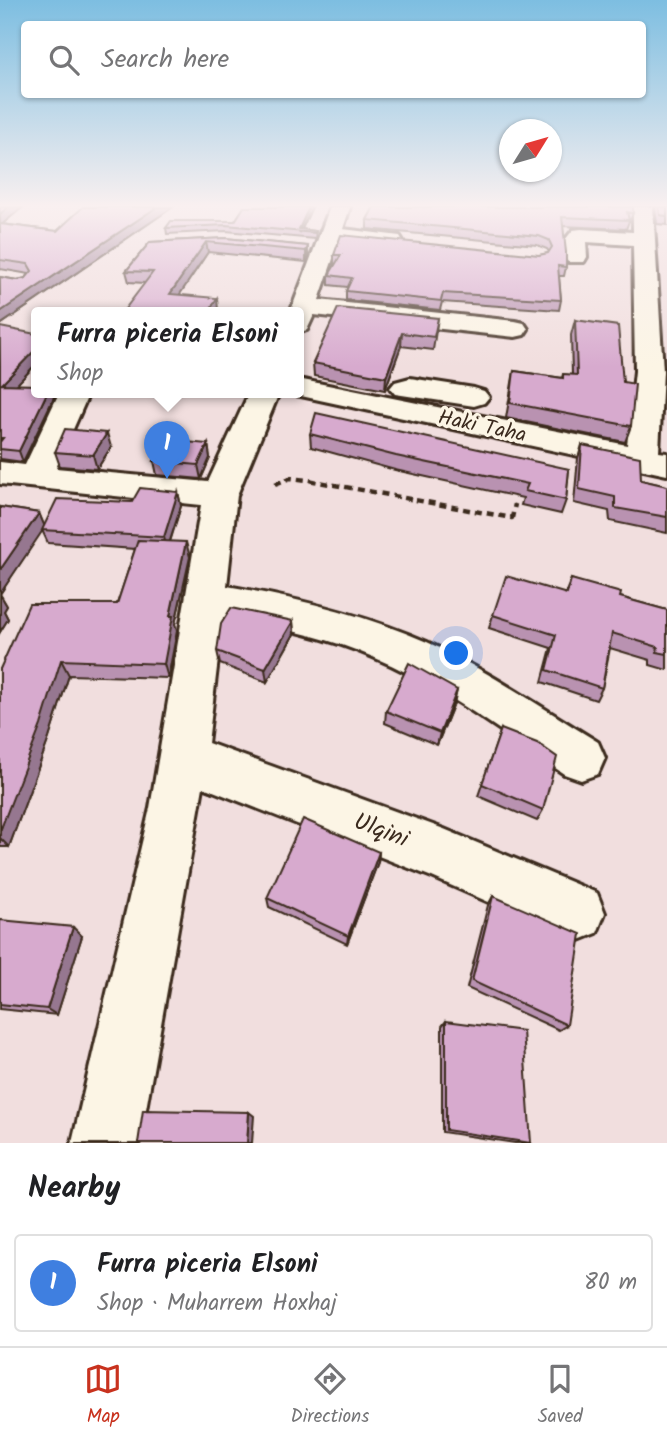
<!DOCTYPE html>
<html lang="en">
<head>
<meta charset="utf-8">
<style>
  :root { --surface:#fff; --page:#f6f6f6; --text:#202124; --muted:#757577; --line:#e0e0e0; --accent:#c8321e }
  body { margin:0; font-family:Kalam,sans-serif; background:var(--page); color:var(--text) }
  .compass { position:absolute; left:499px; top:119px; width:63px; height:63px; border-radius:50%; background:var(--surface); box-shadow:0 2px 5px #0004; rotate:53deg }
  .you { position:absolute; left:457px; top:654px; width:24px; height:24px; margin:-18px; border:5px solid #fff; border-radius:50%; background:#1a73e8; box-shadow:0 0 0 10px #1a73e833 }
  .badge { display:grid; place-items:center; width:46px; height:46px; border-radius:50%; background:var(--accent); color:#fff; font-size:23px; font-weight:700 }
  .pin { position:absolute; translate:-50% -58px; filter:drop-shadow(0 2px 4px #0008) }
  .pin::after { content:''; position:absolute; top:37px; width:24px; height:21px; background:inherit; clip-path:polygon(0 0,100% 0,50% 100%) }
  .popup { position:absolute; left:31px; top:307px; width:273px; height:91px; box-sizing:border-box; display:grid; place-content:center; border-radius:7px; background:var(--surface); filter:drop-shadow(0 2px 5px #0005); font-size:23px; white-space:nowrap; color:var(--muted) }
  .popup b { font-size:26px; color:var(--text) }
  .popup::after { content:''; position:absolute; left:50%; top:100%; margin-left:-14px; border:14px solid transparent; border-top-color:var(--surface) }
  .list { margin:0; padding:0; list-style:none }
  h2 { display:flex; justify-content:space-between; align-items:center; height:91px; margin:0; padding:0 28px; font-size:30px }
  h2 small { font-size:23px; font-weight:400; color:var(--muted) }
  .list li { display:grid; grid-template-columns:46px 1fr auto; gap:21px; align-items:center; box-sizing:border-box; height:98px; margin:0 14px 14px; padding:0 14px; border:2px solid var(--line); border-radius:7px }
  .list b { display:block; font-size:26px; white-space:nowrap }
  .list p { margin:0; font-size:23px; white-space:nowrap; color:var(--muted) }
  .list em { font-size:23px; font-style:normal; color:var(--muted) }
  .icon { flex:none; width:38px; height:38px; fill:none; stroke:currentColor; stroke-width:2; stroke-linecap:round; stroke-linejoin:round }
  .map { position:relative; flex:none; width:667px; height:1143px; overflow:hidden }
  .search { position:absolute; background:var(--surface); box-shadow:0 2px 5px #0004; left:21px; right:21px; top:21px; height:77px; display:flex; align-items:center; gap:18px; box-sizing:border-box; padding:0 24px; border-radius:7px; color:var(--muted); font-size:26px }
  .sheet { height:203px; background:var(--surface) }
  nav { display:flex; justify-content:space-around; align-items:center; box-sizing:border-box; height:98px; border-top:2px solid var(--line); background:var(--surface); font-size:19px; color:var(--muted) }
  nav a { display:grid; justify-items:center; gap:4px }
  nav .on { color:var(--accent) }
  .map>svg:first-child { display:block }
</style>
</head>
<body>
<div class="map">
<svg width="667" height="1143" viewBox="0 0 667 1143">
  <rect width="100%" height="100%" fill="#f1dede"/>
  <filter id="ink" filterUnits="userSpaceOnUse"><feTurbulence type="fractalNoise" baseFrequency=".0143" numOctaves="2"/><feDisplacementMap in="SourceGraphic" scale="14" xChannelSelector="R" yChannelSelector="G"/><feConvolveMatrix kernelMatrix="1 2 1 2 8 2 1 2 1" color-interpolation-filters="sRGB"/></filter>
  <g filter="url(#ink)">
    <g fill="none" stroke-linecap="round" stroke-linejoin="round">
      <defs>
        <g id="minor">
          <path d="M 330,207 L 350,207 L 343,229 L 392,235 L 400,236 L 403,241 L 400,246 L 392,247 L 339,241 L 319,300 L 515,321 L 524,323 L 528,329 L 524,335 L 515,337 L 314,315 L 307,330 L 298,333 L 298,313 L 290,313 Z"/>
          <path d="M 633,207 L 653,207 L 663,371 L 659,452 L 667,453 L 667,475 L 287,393 L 298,393 L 298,379 L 627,445 L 635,371 L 633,245 L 586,242 L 587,257 L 584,262 L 568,262 L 565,257 L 564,241 L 573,230 L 581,229 L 633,232 Z"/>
          <path d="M 410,378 L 474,388 L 484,391 L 489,397 L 484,403 L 474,406 L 395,394 L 390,388 L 395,382 Z"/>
          <path d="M 59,393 L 89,393 L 56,468 L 208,482 L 249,393 L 279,393 L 237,495 L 227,586 C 295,598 364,614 427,642 C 487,670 542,708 598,742 L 605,758 L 598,774 L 581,780 L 564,774 C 502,732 442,686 373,657 C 325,636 274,626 223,617 L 208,743 L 444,829 L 597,893 L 605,913 L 597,933 L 577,941 L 432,877 L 203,787 L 140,1143 L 72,1143 L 150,808 L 201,505 L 0,484 L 0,462 L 25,465 Z"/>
        </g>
      </defs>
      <!-- minor casing -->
      <use href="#minor" stroke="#3b2a1e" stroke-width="6"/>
      <!-- path -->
      <path stroke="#3b2a1e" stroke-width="4.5" stroke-dasharray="7 5" stroke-linecap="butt" d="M 275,484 L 290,478 L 308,480 L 512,518 L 515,504"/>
      <!-- minor -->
      <use href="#minor" fill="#fcf5e5" fill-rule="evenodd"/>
    </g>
    <!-- wall -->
    <g fill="#b992b1" stroke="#3b2a1e" stroke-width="2">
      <path d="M 0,207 L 23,207 L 2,224 L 57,231 L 173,207 L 0,325 L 0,277 L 17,280 L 26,278 L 29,274 L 0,269 Z"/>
      <path d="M 244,207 L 312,207 L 302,229 L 316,231 L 315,239 L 226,231 L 167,234 L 166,228 L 235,221 Z"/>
      <path d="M 374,207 L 633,213 L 630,221 L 629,221 L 626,229 L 563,226 L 566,267 L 564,276 L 559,276 L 561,300 L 559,310 L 442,302 L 440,310 L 346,300 L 346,291 L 348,287 L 329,285 L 329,275 L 336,264 L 334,264 L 334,255 L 539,255 L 548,253 L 549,252 L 547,249 L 537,245 L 367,229 L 367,220 Z"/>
      <path d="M 655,207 L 667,207 L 667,225 L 657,224 Z"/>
      <path d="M 225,238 L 308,246 L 308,256 L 306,262 L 208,252 L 179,295 L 218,310 L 145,283 L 129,282 L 126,271 L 150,242 Z"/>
      <path d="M 438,318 L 433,350 L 401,346 L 385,390 L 314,376 L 313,363 Z"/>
      <path d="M 575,320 L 623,382 L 631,426 L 625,442 L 506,418 L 514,371 L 562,378 L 563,374 L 572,375 L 571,335 Z"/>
      <path d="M 0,327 L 36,364 L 17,384 L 54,397 L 23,462 L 1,459 L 0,458 Z"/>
      <path d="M 137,393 L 171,393 L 169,396 Z"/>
      <path d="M 310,434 L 569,469 L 566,500 L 561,514 L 521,505 L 523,498 L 395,470 L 311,447 Z"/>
      <path d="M 208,444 L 210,458 L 201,479 L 157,475 L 154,461 Z"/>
      <path d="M 582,445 L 641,480 L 667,486 L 667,533 L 610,521 L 609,511 L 574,503 L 578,458 Z"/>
      <path d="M 111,447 L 97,469 L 60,466 L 55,452 Z"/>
      <path d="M 178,492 L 181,506 L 170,542 L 190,557 L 175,624 L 177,631 L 168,678 L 69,675 L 49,738 L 9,847 L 0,847 L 0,669 L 117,604 L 135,549 L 48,543 L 42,530 L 0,594 L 7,606 L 4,611 L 8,619 L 0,632 L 0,507 L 39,513 L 44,526 L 132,502 Z"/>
      <path d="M 571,579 L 620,597 L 667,610 L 667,670 L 650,665 L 650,660 L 610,648 L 602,688 L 596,700 L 542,682 L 551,648 L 489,628 L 493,615 L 565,594 Z"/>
      <path d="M 293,621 L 294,634 L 267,682 L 220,664 L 217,651 Z"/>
      <path d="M 457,690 L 454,703 L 437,745 L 385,723 L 386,711 Z"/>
      <path d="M 501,729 L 543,810 L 537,821 L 478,796 Z"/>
      <path d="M 379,852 L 378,862 L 347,944 L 269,907 L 267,898 Z"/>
      <path d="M 493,896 L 567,1025 L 559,1030 L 467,988 L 488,905 Z"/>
      <path d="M 0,920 L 82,936 L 57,1015 L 0,1009 Z"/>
      <path d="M 446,1021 L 531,1143 L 515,1143 L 442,1132 L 442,1026 Z"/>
    </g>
    <!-- shaded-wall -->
    <g fill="#967790" stroke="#3b2a1e" stroke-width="2">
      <path d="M 8,207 L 23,207 L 0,226 L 0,214 Z"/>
      <path d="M 157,207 L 173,207 L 0,325 L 0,312 Z"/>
      <path d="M 309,207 L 312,207 L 300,232 L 299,229 Z"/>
      <path d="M 206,242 L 208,252 L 172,306 L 170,294 Z"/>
      <path d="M 308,246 L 308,256 L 306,262 L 306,251 Z"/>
      <path d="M 217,298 L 218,310 L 216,313 L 208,313 Z"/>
      <path d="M 402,333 L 401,346 L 385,390 L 386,377 Z"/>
      <path d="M 36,349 L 36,364 L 7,395 L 2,384 Z"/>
      <path d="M 47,393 L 53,393 L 54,397 L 23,462 L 19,451 Z"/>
      <path d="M 107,433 L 111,447 L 97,469 L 93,455 Z"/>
      <path d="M 208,444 L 210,458 L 201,479 L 198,465 Z"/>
      <path d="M 178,492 L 181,506 L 167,550 L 164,537 Z"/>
      <path d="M 39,513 L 45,527 L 0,594 L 7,606 L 4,611 L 8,619 L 0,632 L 0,570 Z"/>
      <path d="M 186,542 L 190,557 L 175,624 L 177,631 L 168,678 L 164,664 L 170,616 Z"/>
      <path d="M 293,621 L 294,634 L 267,682 L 265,669 Z"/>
      <path d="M 61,660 L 69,675 L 49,738 L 9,847 L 0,838 L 0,831 Z"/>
      <path d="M 457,690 L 454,703 L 437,745 L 440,733 Z"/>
      <path d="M 379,852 L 378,862 L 347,944 L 348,936 Z"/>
      <path d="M 73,927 L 82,936 L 57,1015 L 47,1009 Z"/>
      <path d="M 249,1112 L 254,1116 L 252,1143 L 247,1143 Z"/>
    </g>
    <!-- building -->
    <g fill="#d7aace" stroke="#3b2a1e" stroke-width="2">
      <path d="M 0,207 L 8,207 L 0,214 Z"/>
      <path d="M 83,207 L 157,207 L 0,312 L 0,277 L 17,280 L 26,278 L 32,271 L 28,264 L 0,260 L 0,224 L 57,231 Z"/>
      <path d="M 244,207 L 309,207 L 299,229 L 316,231 L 315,233 L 226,225 L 166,228 L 171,221 L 235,221 Z"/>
      <path d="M 374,207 L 633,207 L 633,213 L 627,212 L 629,220 L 562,217 L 566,252 L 566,267 L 558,266 L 561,300 L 443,293 L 441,301 L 346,291 L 352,278 L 329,275 L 341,255 L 334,255 L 341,235 L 539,255 L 548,253 L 552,247 L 549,240 L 539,236 L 367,220 Z"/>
      <path d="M 659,207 L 667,207 L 667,216 L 660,215 Z"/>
      <path d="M 225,238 L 308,246 L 306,251 L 206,242 L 170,294 L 217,298 L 208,313 L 122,313 L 153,272 L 126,271 L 150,242 Z"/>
      <path d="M 338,308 L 438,318 L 434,337 L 402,333 L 386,377 L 313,363 Z"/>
      <path d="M 575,320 L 618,326 L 623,382 L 635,384 L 631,426 L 510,403 L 514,371 L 563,378 L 563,374 L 577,375 Z"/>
      <path d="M 0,327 L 36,334 L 36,349 L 2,384 L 36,385 L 36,393 L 47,393 L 19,451 L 0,449 L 0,442 L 3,438 L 0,438 Z"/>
      <path d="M 316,413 L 569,469 L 566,500 L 525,491 L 528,484 L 396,456 L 310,434 Z"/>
      <path d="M 65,429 L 107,433 L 93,455 L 55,452 Z"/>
      <path d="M 165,440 L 208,444 L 198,465 L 154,461 Z"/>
      <path d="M 582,445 L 640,457 L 641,480 L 667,486 L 667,517 L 615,508 L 615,497 L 579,489 Z"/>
      <path d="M 140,488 L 178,492 L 164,537 L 42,530 L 57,499 L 132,502 Z"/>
      <path d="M 0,507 L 39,513 L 0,570 Z"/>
      <path d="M 138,540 L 186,542 L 170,616 L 173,616 L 164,664 L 61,660 L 41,725 L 0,831 L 0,669 L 29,604 L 117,604 Z"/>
      <path d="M 506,576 L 567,594 L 571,579 L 621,593 L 620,597 L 667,610 L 667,654 L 657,652 L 658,647 L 612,633 L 602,688 L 547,670 L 556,635 L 493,615 Z"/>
      <path d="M 231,608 L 293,621 L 265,669 L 217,651 L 221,624 Z"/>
      <path d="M 409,663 L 457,690 L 440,733 L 386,711 Z"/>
      <path d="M 501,729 L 537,743 L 557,757 L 543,810 L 482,784 Z"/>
      <path d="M 303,819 L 379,852 L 348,936 L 267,898 Z"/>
      <path d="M 493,896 L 581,934 L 567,1025 L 472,981 Z"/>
      <path d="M 0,920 L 73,927 L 47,1009 L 0,1004 Z"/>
      <path d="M 446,1021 L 523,1031 L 531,1143 L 446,1130 Z"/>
      <path d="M 143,1110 L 249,1112 L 247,1143 L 138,1143 Z"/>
    </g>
  </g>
  <!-- sky -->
  <linearGradient id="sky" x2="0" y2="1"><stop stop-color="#7dbee1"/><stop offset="0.56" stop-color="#f9f0f0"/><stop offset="1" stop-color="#f9f0f0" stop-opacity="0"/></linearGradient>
  <rect width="667" height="367" fill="url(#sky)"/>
  <g text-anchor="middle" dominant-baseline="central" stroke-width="7" stroke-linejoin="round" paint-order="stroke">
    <!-- street labels -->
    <g font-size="21" fill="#3b2a1e" stroke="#fcf5e5">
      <text transform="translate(482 427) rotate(12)">Haki Taha</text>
    </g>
    <!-- near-street labels -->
    <g font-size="24" fill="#3b2a1e" stroke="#fcf5e5">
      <text transform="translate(381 831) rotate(21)">Ulqini</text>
    </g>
  </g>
</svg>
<svg class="compass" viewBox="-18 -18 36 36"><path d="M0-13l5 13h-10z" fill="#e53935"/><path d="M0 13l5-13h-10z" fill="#757577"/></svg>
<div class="you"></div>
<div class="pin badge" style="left:167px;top:479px;background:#3f7fe0">1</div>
<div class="popup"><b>Furra piceria Elsoni</b>Shop</div>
<div class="search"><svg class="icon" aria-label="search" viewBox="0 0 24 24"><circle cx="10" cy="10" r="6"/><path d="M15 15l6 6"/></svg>Search here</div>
</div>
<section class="sheet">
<h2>Nearby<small></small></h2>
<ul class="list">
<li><span class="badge" style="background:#3f7fe0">1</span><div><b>Furra piceria Elsoni</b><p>Shop · Muharrem Hoxhaj</p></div><em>80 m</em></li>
</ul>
</section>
<nav>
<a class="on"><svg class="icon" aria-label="map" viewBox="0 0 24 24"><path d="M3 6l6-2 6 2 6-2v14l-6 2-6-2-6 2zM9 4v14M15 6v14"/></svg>Map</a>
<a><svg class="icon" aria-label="directions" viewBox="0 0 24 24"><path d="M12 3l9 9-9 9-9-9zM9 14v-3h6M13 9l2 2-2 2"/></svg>Directions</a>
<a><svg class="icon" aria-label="saved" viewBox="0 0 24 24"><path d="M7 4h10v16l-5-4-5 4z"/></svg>Saved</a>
</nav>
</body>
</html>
